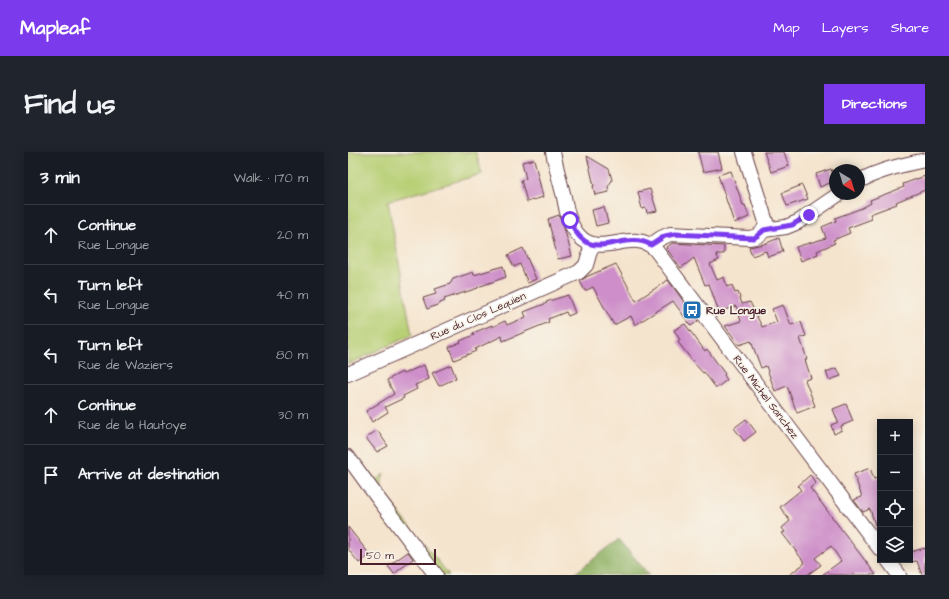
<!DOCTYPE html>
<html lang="en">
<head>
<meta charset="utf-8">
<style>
  :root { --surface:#171b24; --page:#20242c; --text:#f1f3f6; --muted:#9ea1a6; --line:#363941; --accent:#7c3aed }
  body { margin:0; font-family:"Architects Daughter",sans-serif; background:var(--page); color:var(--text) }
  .controls { position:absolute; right:12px; bottom:12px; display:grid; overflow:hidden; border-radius:0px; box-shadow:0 2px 10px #0003 }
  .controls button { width:36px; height:36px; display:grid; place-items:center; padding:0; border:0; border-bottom:1px solid var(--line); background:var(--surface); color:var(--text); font:20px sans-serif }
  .compass { position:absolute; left:481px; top:12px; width:36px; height:36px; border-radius:50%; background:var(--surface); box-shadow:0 2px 10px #0003; rotate:142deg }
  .scale { position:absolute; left:12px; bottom:10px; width:76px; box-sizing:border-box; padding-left:4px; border:2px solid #4a1f2b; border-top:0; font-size:11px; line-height:14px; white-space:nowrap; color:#4a1f2b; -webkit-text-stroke:3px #f7f3e8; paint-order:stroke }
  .stop { position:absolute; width:12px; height:12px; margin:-9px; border:3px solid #7c3aed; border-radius:50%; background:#fff }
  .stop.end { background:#7c3aed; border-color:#fff; box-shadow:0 1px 4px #0008 }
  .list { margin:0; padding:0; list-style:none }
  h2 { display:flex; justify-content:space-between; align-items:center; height:52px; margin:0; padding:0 16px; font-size:17px }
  h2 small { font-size:13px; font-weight:400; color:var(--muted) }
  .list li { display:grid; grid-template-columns:26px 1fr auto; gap:12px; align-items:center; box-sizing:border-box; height:60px; padding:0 16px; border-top:1px solid var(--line) }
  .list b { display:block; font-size:15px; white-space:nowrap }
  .list p { margin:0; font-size:13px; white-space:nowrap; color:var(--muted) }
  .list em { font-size:13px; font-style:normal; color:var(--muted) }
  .icon { flex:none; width:22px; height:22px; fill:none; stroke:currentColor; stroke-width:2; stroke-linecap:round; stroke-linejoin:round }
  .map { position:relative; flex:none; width:577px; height:423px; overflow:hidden; border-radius:0px }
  header { display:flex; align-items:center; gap:24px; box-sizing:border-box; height:56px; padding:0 20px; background:var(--accent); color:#fff }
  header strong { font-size:19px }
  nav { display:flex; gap:22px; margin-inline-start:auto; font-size:14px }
  .intro { display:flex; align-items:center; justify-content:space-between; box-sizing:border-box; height:96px; padding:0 24px }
  h1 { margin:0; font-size:28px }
  .button { padding:10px 18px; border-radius:0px; background:var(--accent); color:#fff; font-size:14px; font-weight:700 }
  main { display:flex; gap:24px; padding:0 24px }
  aside { flex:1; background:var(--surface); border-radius:0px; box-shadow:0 2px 10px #0003 }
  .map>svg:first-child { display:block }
</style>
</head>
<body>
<header>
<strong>Mapleaf</strong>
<nav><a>Map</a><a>Layers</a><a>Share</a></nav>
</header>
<div class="intro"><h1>Find us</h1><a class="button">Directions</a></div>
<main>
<aside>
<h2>3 min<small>Walk · 170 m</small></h2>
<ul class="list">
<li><svg class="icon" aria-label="ahead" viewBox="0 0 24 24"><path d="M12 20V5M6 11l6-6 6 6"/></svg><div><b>Continue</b><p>Rue Longue</p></div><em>20 m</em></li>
<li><svg class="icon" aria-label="left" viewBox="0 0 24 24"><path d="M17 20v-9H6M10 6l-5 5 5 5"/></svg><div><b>Turn left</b><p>Rue Longue</p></div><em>40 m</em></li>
<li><svg class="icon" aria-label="left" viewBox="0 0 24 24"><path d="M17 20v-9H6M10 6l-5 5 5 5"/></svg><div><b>Turn left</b><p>Rue de Waziers</p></div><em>80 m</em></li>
<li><svg class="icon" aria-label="ahead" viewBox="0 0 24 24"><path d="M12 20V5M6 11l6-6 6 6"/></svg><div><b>Continue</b><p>Rue de la Hautoye</p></div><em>30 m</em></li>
<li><svg class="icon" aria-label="arrive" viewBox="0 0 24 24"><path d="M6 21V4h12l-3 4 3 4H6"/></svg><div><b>Arrive at destination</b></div></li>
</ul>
</aside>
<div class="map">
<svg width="577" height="423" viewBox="0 0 577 423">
  <rect width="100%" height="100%" fill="#f7f3e8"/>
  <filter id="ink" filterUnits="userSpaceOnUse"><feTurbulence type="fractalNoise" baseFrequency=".025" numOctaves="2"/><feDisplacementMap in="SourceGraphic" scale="8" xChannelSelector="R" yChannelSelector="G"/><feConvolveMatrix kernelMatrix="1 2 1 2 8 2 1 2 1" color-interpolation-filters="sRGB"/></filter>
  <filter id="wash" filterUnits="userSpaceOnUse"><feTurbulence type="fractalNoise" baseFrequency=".012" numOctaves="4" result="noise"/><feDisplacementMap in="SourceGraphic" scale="16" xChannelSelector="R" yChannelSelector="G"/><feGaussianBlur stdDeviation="0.9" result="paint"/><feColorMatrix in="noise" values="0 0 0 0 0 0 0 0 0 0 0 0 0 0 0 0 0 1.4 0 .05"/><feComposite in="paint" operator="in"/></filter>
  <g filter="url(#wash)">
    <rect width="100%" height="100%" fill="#f5e4cd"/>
    <!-- green -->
    <g fill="#b7cf74" stroke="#807750">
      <path d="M 0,0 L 128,0 L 134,22 L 40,49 L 64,183 L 0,212 Z"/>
      <path d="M 36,322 C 33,330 33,334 36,342 L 101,423 L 91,423 L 23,332 Z"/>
    </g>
    <!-- forest -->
    <path fill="#91b266" stroke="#6e6848" d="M 271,387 L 301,423 L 225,423 Z"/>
    <g id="blocks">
      <!-- building -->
      <g fill="#cd8ec9">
        <path d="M 350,0 L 370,0 L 374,16 L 355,20 Z"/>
        <path d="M 416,0 L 436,0 L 441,14 L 423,20 Z"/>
        <path d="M 239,4 L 261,17 L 264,28 L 260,35 L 261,40 L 247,43 L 245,34 L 246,34 Z"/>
        <path d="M 186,7 L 195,45 L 179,50 L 173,28 L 178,27 L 174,10 Z"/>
        <path d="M 483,17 L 487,29 L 472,35 L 468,22 Z"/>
        <path d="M 383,19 L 395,53 L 397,53 L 401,65 L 386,71 L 370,23 Z"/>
        <path d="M 577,24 L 577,38 L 548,50 L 549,52 L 522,62 L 524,67 L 500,76 L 502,81 L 485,88 L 487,91 L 469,99 L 470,102 L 453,109 L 448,95 L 478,86 L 474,75 L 488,69 L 487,66 L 514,56 L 523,51 L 522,48 L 556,35 L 555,32 Z"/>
        <path d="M 454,33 L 460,47 L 439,54 L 434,41 Z"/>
        <path d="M 302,37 L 309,59 L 299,61 L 298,56 L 294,57 L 290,40 Z"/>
        <path d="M 256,55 L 260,71 L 248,74 L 244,58 Z"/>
        <path d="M 211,63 L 217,79 L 224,104 L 210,107 L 200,67 Z"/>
        <path d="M 431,86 L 435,100 L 420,105 L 418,99 L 404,104 L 401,95 L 416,92 Z"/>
        <path d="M 324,91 L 376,94 L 376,102 L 368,102 L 371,108 L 362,112 L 369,128 L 376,125 L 379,135 L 384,133 L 387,141 L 390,140 L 394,152 L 402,150 L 414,175 L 429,170 L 424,157 L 435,153 L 443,173 L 453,170 L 458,184 L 452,186 L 459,207 L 457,208 L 463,226 L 457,228 L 467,254 L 449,261 L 439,234 L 427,239 L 418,214 L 413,216 L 403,189 L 391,193 L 377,174 L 393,169 L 388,154 L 371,160 L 361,132 L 357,133 L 346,106 L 333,116 L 318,96 Z"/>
        <path d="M 175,96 L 188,127 L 180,131 L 172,112 L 166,115 L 160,103 Z"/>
        <path d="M 268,112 L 288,149 L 320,128 L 350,169 L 343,174 L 325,149 L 287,173 L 283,164 L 266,173 L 245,135 L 237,139 L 232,129 L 240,124 Z"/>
        <path d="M 155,114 L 158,125 L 130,135 L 130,136 L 96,147 L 97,149 L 92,151 L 92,152 L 79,157 L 75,146 L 88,142 L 87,137 L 102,132 L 105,127 L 125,120 L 126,123 Z"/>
        <path d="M 220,143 L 227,161 L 220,164 L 218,160 L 200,167 L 201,170 L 155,189 L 154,184 L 127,197 L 128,199 L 106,208 L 101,195 L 113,190 L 112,189 L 126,183 L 125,181 L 144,173 L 144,175 L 157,169 L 159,173 L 178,165 L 176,160 L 199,151 L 198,150 Z"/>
        <path d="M 337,172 L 357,199 L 359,197 L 377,222 L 376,223 L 379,228 L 368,236 L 356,220 L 355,221 L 346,211 L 330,190 L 332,188 L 326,178 Z"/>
        <path d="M 76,213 L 81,227 L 67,233 L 69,237 L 55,244 L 56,246 L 37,255 L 40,260 L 24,270 L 18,259 L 46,242 L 39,228 L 54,220 L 55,222 Z"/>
        <path d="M 103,213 L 108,226 L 91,234 L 84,221 Z"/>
        <path d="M 489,216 L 493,224 L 481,228 L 478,220 Z"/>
        <path d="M 498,252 L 505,269 L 493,274 L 494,278 L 486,282 L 483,273 L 490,270 L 485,257 Z"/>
        <path d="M 398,267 L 408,280 L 396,289 L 386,276 Z"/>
        <path d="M 29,278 L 40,294 L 29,300 L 18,286 Z"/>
        <path d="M 522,316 L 526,327 L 532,325 L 532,382 L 529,379 L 522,357 L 515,360 L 506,348 L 514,345 L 506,322 Z"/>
        <path d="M 462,323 L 468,331 L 462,336 L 528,423 L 474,423 L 493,409 L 483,394 L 467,406 L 473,413 L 459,423 L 441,423 L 457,411 L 434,381 L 437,380 L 434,376 L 442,369 L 432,355 L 453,338 L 450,334 Z"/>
        <path d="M 0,375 L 22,403 L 11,411 L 0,397 Z"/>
        <path d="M 577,396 L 577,423 L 574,423 L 569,409 L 562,410 L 562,400 Z"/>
        <path d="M 60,400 L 65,407 L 46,422 L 40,414 Z"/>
      </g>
    </g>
  </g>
  <g filter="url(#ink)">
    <use href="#blocks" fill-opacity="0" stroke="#643d43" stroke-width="1"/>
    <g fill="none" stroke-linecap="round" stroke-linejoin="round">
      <defs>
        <g id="minor">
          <path d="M 205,0 C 208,15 212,30 216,45 C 218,56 220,68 226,77 C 247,113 283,73 307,97 L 532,397"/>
          <path d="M 511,29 C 532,18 554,13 577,8"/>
          <path d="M 416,78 L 438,75 L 450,70 L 491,42"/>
          <path d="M 303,93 L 313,86 L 322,82 L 401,86 C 411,85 417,80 418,70 L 396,0"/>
          <path d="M 0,222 L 231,120 L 238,113 L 244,92"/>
          <path d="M 0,305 L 32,349 L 88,423"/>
          <path d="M 540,408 L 551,423"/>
        </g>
      </defs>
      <!-- minor casing -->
      <use href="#minor" stroke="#643d43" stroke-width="16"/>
      <!-- minor -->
      <use href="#minor" stroke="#fff" stroke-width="14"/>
    </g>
  </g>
  <g fill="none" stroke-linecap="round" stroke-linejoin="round" filter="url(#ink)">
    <!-- route -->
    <path stroke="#7c3aed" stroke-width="5" d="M 222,68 C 241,117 274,76 303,93 L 317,84 L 327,82 L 406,86 L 409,84 L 416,78 L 444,73 L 461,63"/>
  </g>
  <!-- icons -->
  <defs>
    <symbol id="bus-square" viewBox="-11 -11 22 22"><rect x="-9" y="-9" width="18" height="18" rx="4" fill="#1f6fb2" stroke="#f7f3e8"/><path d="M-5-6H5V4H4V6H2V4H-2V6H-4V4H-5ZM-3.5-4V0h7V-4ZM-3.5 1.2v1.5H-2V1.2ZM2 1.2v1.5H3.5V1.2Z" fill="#fff"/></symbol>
  </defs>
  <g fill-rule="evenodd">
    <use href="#bus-square" x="333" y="147" width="22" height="22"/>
  </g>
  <g text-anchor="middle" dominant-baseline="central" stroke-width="3.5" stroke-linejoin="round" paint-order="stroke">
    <!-- poi labels -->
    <g font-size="11" font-weight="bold" fill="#4a1f2b" stroke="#f7f3e8" text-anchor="start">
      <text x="358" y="158">Rue Longue</text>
    </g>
    <!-- street labels -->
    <g font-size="11" fill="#4a1f2b" stroke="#f7f3e8">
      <text transform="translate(130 164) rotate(-24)">Rue du Clos Lequien</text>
      <text transform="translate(418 245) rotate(53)">Rue Michel Sanchez</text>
    </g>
  </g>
</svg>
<div class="controls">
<button>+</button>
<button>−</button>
<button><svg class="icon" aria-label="locate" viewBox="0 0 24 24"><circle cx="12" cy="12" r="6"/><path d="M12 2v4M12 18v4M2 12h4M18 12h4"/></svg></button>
<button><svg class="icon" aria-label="layers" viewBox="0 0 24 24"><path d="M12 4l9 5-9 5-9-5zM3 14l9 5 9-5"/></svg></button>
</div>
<svg class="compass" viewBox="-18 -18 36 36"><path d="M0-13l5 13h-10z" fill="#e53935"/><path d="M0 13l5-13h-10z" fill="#9ea1a6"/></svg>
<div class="scale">50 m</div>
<div class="stop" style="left:222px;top:68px"></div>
<div class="stop end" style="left:461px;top:63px"></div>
</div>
</main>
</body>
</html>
